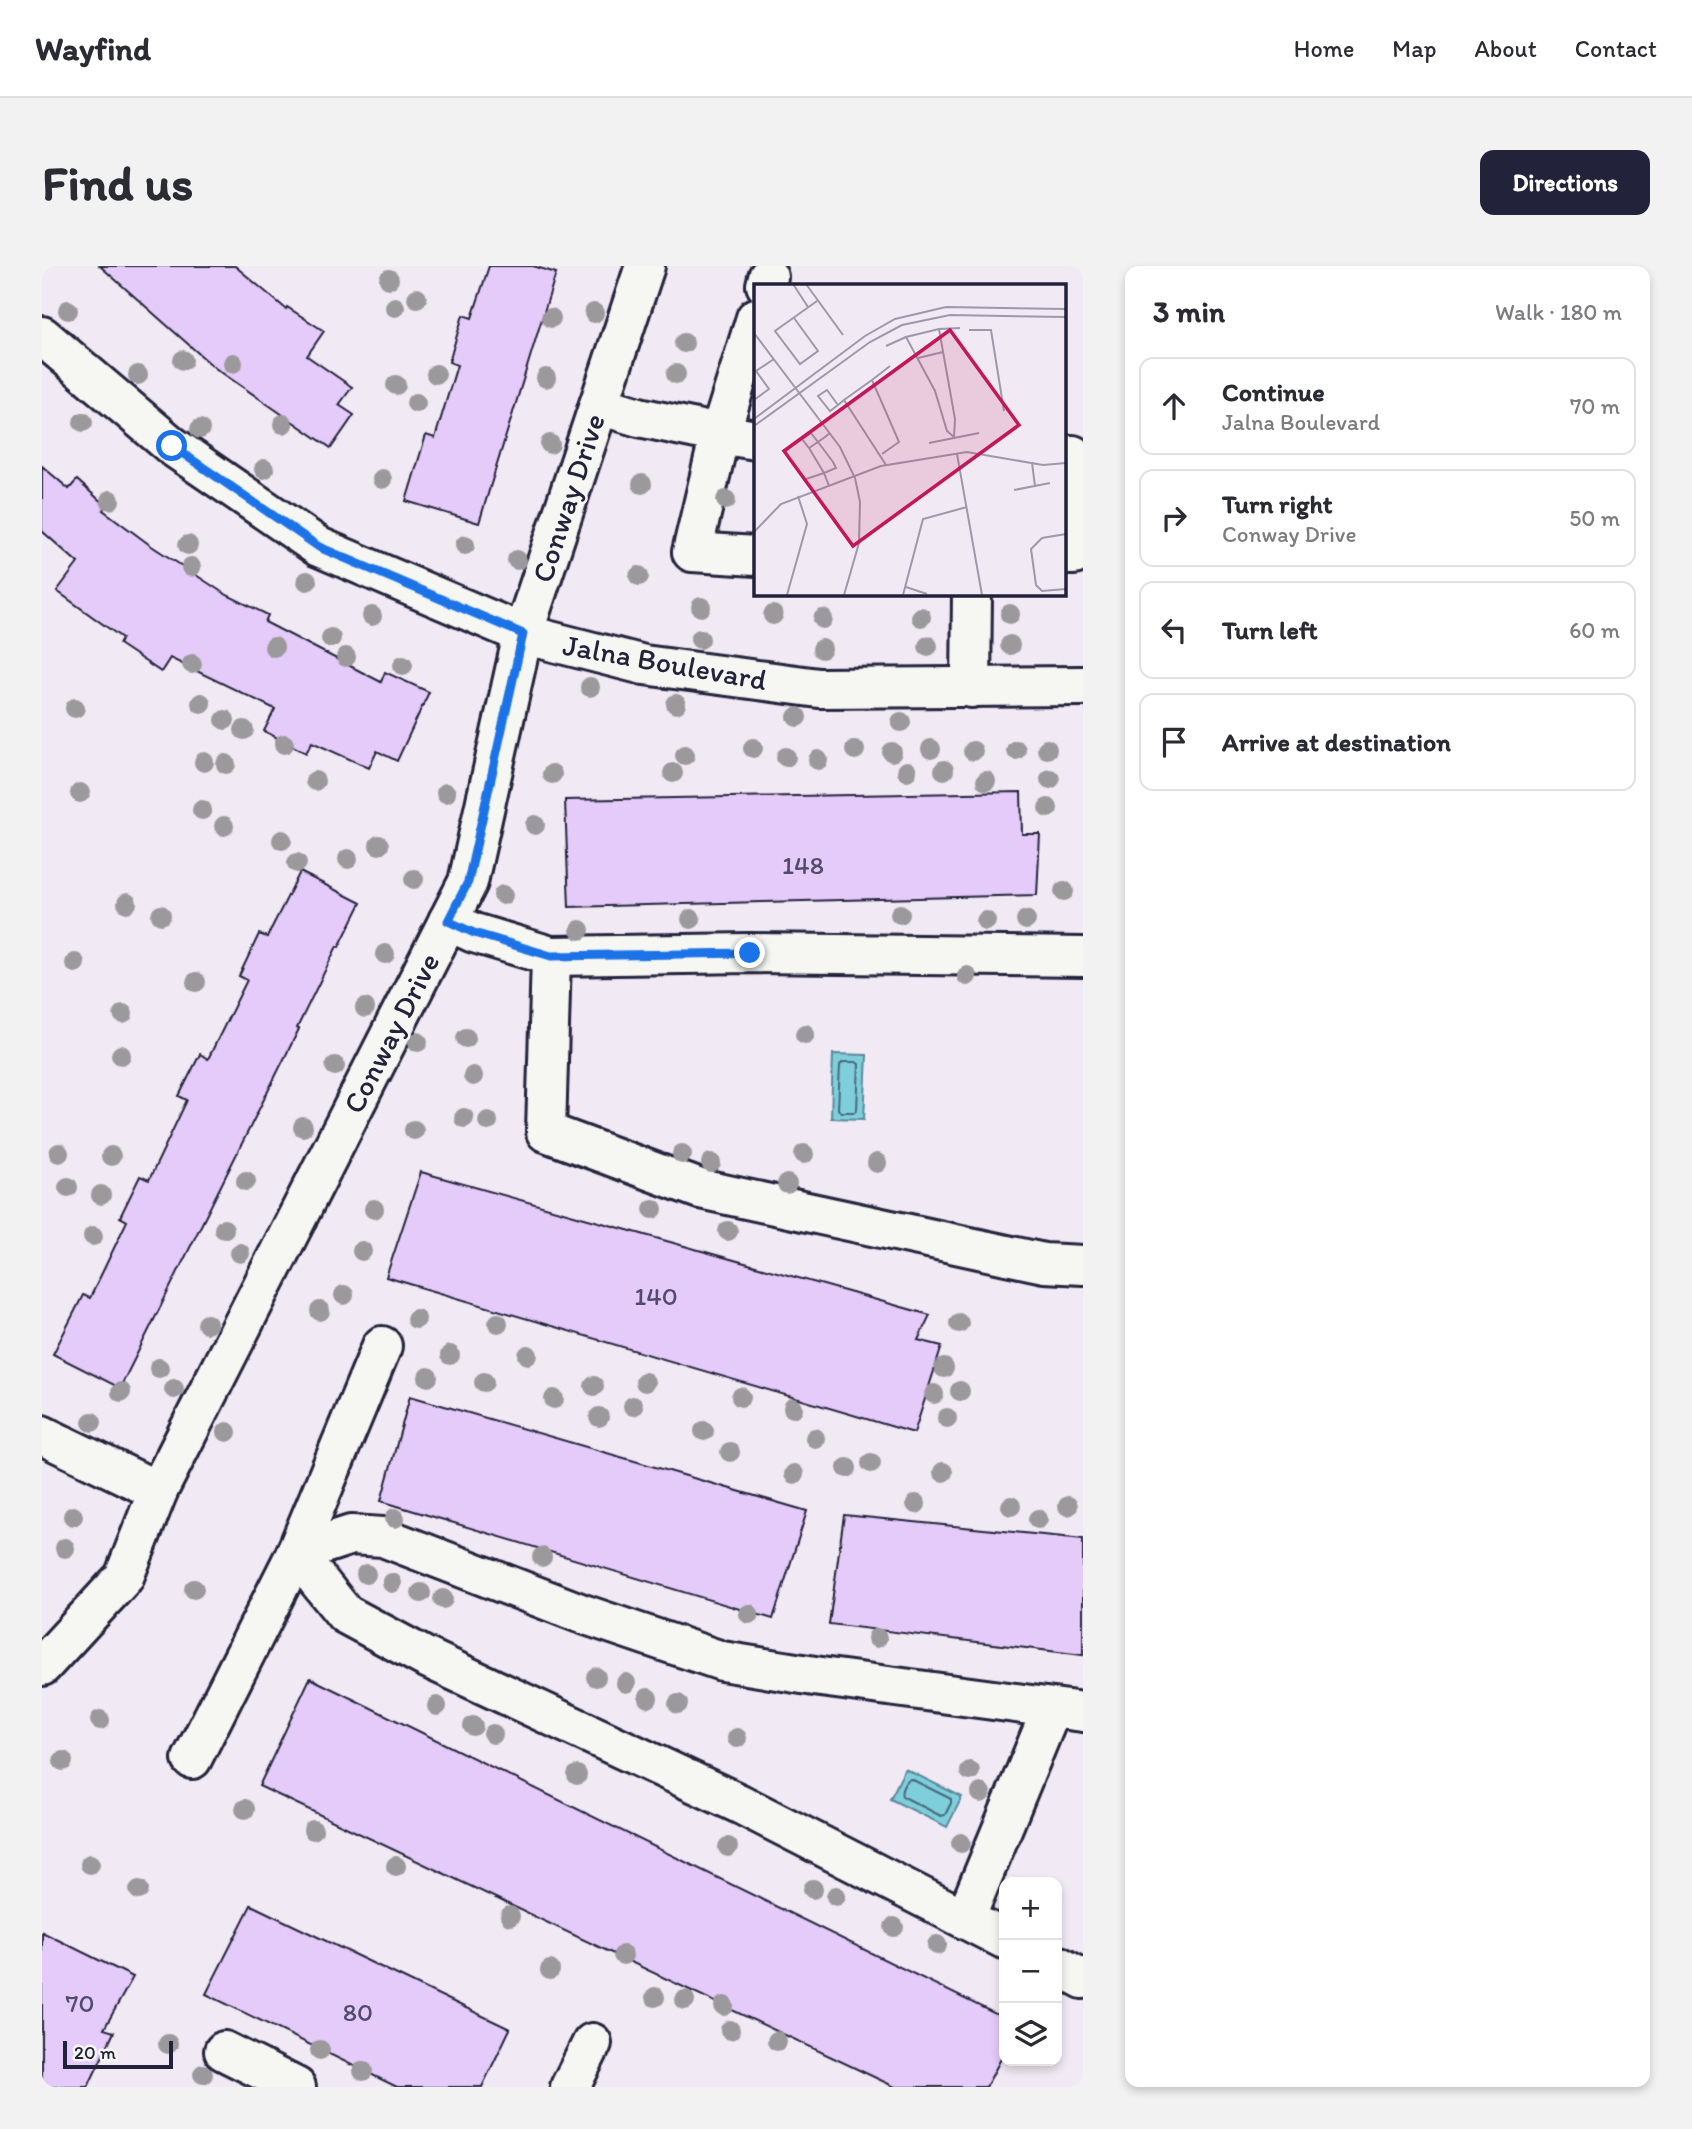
<!DOCTYPE html>
<html lang="en">
<head>
<meta charset="utf-8">
<style>
  :root { --surface:#fff; --page:#f2f2f3; --text:#2b2b33; --muted:#7c7c81; --line:#e1e1e2; --accent:#22223b }
  body { margin:0; font-family:Itim,sans-serif; background:var(--page); color:var(--text) }
  .controls { position:absolute; right:21px; bottom:21px; display:grid; overflow:hidden; border-radius:14px; box-shadow:0 4px 10px #0003 }
  .controls button { width:63px; height:63px; display:grid; place-items:center; padding:0; border:0; border-bottom:2px solid var(--line); background:var(--surface); color:var(--text); font:35px sans-serif }
  .scale { position:absolute; left:21px; bottom:18px; width:110px; box-sizing:border-box; padding-left:7px; border:4px solid #22223b; border-top:0; font-size:19px; line-height:24px; white-space:nowrap; color:#22223b; -webkit-text-stroke:5px #f6f6f2; paint-order:stroke }
  .stop { position:absolute; width:21px; height:21px; margin:-16px; border:5px solid #1a73e8; border-radius:50%; background:#fff }
  .stop.end { background:#1a73e8; border-color:#fff; box-shadow:0 2px 7px #0008 }
  .list { margin:0; padding:0; list-style:none }
  h2 { display:flex; justify-content:space-between; align-items:center; height:91px; margin:0; padding:0 28px; font-size:30px }
  h2 small { font-size:23px; font-weight:400; color:var(--muted) }
  .list li { display:grid; grid-template-columns:46px 1fr auto; gap:21px; align-items:center; box-sizing:border-box; height:98px; margin:0 14px 14px; padding:0 14px; border:2px solid var(--line); border-radius:14px }
  .list b { display:block; font-size:26px; white-space:nowrap }
  .list p { margin:0; font-size:23px; white-space:nowrap; color:var(--muted) }
  .list em { font-size:23px; font-style:normal; color:var(--muted) }
  .icon { flex:none; width:38px; height:38px; fill:none; stroke:currentColor; stroke-width:2; stroke-linecap:round; stroke-linejoin:round }
  .map { position:relative; flex:none; width:1041px; height:1821px; overflow:hidden; border-radius:14px }
  header { display:flex; align-items:center; gap:42px; box-sizing:border-box; height:98px; padding:0 35px; background:var(--surface); border-bottom:2px solid var(--line) }
  header strong { font-size:33px }
  nav { display:flex; gap:38px; margin-inline-start:auto; font-size:24px }
  .intro { display:flex; align-items:center; justify-content:space-between; box-sizing:border-box; height:168px; padding:0 42px }
  h1 { margin:0; font-size:49px }
  .button { padding:18px 32px; border-radius:14px; background:var(--accent); color:#fff; font-size:24px; font-weight:700 }
  main { display:flex; gap:42px; padding:0 42px }
  aside { flex:1; background:var(--surface); border-radius:14px; box-shadow:0 4px 10px #0003 }
  .map>svg:first-child { display:block }
</style>
</head>
<body>
<header>
<strong>Wayfind</strong>
<nav><a>Home</a><a>Map</a><a>About</a><a>Contact</a></nav>
</header>
<div class="intro"><h1>Find us</h1><a class="button">Directions</a></div>
<main>
<div class="map">
<svg width="1041" height="1821" viewBox="0 0 1041 1821">
  <rect width="100%" height="100%" fill="#f1e9f4"/>
  <filter id="ink" filterUnits="userSpaceOnUse"><feTurbulence type="fractalNoise" baseFrequency=".0143" numOctaves="2"/><feDisplacementMap in="SourceGraphic" scale="14" xChannelSelector="R" yChannelSelector="G"/><feConvolveMatrix kernelMatrix="1 2 1 2 8 2 1 2 1" color-interpolation-filters="sRGB"/></filter>
  <g filter="url(#ink)">
    <!-- water -->
    <g fill="#7fcedb" stroke="#5a899b" stroke-width="2">
      <path d="M 791,788 L 825,789 L 822,853 L 789,852 Z"/>
      <path d="M 863,1503 L 920,1531 L 905,1561 L 848,1533 Z"/>
    </g>
    <g fill="none" stroke-linecap="round" stroke-linejoin="round">
      <!-- shore -->
      <g stroke="#47677b" stroke-width="2">
        <path d="M 801,796 L 814,796 L 817,798 L 815,843 L 813,846 L 799,846 L 796,843 L 798,799 Z"/>
        <path d="M 869,1513 L 909,1533 L 909,1537 L 903,1549 L 899,1550 L 860,1530 C 858,1525 863,1514 869,1513 Z"/>
      </g>
    </g>
    <!-- building -->
    <g fill="#e4cbfa" stroke="#22223b" stroke-width="2">
      <path d="M 58,0 L 193,0 L 244,43 L 245,41 L 282,65 L 265,90 L 310,121 L 297,139 L 312,149 L 289,182 L 173,102 Z"/>
      <path d="M 447,0 L 491,0 L 514,7 L 437,257 L 364,235 L 384,169 L 393,172 L 415,99 L 407,96 L 421,49 L 430,52 Z"/>
      <path d="M 0,200 L 27,223 L 35,214 L 64,240 L 61,244 L 108,279 L 183,328 L 226,349 L 223,356 L 339,416 L 343,406 L 387,426 L 355,495 L 335,485 L 327,502 L 270,476 L 264,487 L 222,465 L 233,443 L 128,392 L 119,406 L 77,378 L 80,372 L 15,325 L 36,297 L 0,265 Z"/>
      <path d="M 979,526 L 980,568 L 998,568 L 995,629 L 527,641 L 523,534 Z"/>
      <path d="M 258,606 L 319,637 L 297,681 L 295,680 L 255,762 L 257,763 L 78,1122 L 11,1088 L 41,1029 L 48,1032 L 85,955 L 78,951 L 98,910 L 107,914 L 145,834 L 137,830 L 158,788 L 166,793 L 205,714 L 197,710 L 217,668 L 225,671 Z"/>
      <path d="M 379,906 L 888,1049 L 876,1074 L 900,1080 L 872,1167 L 344,1011 Z"/>
      <path d="M 368,1130 L 765,1245 L 731,1353 L 339,1235 Z"/>
      <path d="M 802,1249 L 1041,1273 L 1041,1389 L 787,1358 Z"/>
      <path d="M 268,1412 L 962,1752 L 962,1787 L 944,1821 L 853,1821 L 217,1520 Z"/>
      <path d="M 209,1639 L 468,1763 L 440,1821 L 355,1821 L 164,1728 Z"/>
      <path d="M 0,1666 L 91,1711 L 62,1763 L 72,1766 L 46,1821 L 0,1821 Z"/>
    </g>
    <g fill="none" stroke-linecap="round" stroke-linejoin="round">
      <defs>
        <g id="minor">
          <path d="M 724,19 L 726,11"/>
          <path d="M 0,70 L 130,180 L 277,281 L 481,368 L 602,399 L 777,422 L 1041,420"/>
          <path d="M 557,139 L 597,151 L 678,168 L 714,52"/>
          <path d="M 714,174 L 678,168 L 650,286 L 714,290"/>
          <path d="M 1022,189 L 1031,189 L 1032,289 L 1022,289"/>
          <path d="M 929,422 L 930,327"/>
          <path d="M 406,655 L 432,667 L 509,690 L 708,687 L 1041,691"/>
          <path d="M 509,690 L 504,866 L 658,923 L 1002,997 L 1041,999"/>
          <path d="M 0,1169 L 116,1225"/>
          <path d="M 254,1287 L 309,1269 L 341,1271 L 538,1347 L 680,1395 L 779,1411 L 1041,1446"/>
          <path d="M 254,1287 L 303,1348 L 383,1391 L 698,1538 L 962,1673"/>
          <path d="M 0,1400 L 82,1311 L 116,1225 L 426,616 L 481,368 L 603,0"/>
          <path d="M 150,1493 L 254,1287 L 340,1080"/>
          <path d="M 923,1653 L 1010,1442"/>
          <path d="M 1015,1699 L 1041,1713"/>
          <path d="M 182,1785 L 254,1821"/>
          <path d="M 528,1821 L 550,1777"/>
        </g>
      </defs>
      <!-- minor casing -->
      <use href="#minor" stroke="#22223b" stroke-width="44"/>
      <!-- minor -->
      <use href="#minor" stroke="#f6f6f2" stroke-width="38"/>
    </g>
    <!-- trees -->
    <g fill="#9b999b">
      <circle cx="347" cy="13" r="10"/>
      <circle cx="375" cy="32" r="10"/>
      <circle cx="353" cy="41" r="10"/>
      <circle cx="26" cy="44" r="10"/>
      <circle cx="552" cy="47" r="10"/>
      <circle cx="509" cy="52" r="10"/>
      <circle cx="642" cy="77" r="10"/>
      <circle cx="141" cy="94" r="10"/>
      <circle cx="191" cy="97" r="10"/>
      <circle cx="394" cy="108" r="10"/>
      <circle cx="634" cy="108" r="10"/>
      <circle cx="96" cy="109" r="10"/>
      <circle cx="504" cy="112" r="10"/>
      <circle cx="354" cy="119" r="10"/>
      <circle cx="374" cy="137" r="10"/>
      <circle cx="41" cy="156" r="10"/>
      <circle cx="241" cy="158" r="10"/>
      <circle cx="158" cy="163" r="10"/>
      <circle cx="508" cy="178" r="10"/>
      <circle cx="222" cy="203" r="10"/>
      <circle cx="340" cy="213" r="10"/>
      <circle cx="600" cy="218" r="10"/>
      <circle cx="68" cy="234" r="10"/>
      <circle cx="684" cy="234" r="10"/>
      <circle cx="146" cy="279" r="10"/>
      <circle cx="423" cy="279" r="10"/>
      <circle cx="475" cy="294" r="10"/>
      <circle cx="149" cy="301" r="10"/>
      <circle cx="597" cy="310" r="10"/>
      <circle cx="265" cy="315" r="10"/>
      <circle cx="659" cy="341" r="10"/>
      <circle cx="968" cy="348" r="10"/>
      <circle cx="731" cy="349" r="10"/>
      <circle cx="330" cy="350" r="10"/>
      <circle cx="879" cy="351" r="10"/>
      <circle cx="781" cy="353" r="10"/>
      <circle cx="289" cy="372" r="10"/>
      <circle cx="658" cy="373" r="10"/>
      <circle cx="968" cy="379" r="10"/>
      <circle cx="886" cy="380" r="10"/>
      <circle cx="232" cy="381" r="10"/>
      <circle cx="780" cy="383" r="10"/>
      <circle cx="304" cy="391" r="10"/>
      <circle cx="150" cy="398" r="10"/>
      <circle cx="361" cy="399" r="10"/>
      <circle cx="548" cy="421" r="10"/>
      <circle cx="159" cy="437" r="10"/>
      <circle cx="634" cy="438" r="10"/>
      <circle cx="33" cy="442" r="10"/>
      <circle cx="755" cy="451" r="10"/>
      <circle cx="183" cy="454" r="10"/>
      <circle cx="859" cy="456" r="10"/>
      <circle cx="202" cy="464" r="10"/>
      <circle cx="242" cy="478" r="10"/>
      <circle cx="711" cy="482" r="10"/>
      <circle cx="889" cy="483" r="10"/>
      <circle cx="1005" cy="483" r="10"/>
      <circle cx="813" cy="484" r="10"/>
      <circle cx="974" cy="484" r="10"/>
      <circle cx="931" cy="485" r="10"/>
      <circle cx="850" cy="486" r="10"/>
      <circle cx="643" cy="489" r="10"/>
      <circle cx="744" cy="491" r="10"/>
      <circle cx="776" cy="494" r="10"/>
      <circle cx="162" cy="496" r="10"/>
      <circle cx="184" cy="498" r="10"/>
      <circle cx="902" cy="504" r="10"/>
      <circle cx="865" cy="505" r="10"/>
      <circle cx="631" cy="507" r="10"/>
      <circle cx="510" cy="508" r="10"/>
      <circle cx="1008" cy="513" r="10"/>
      <circle cx="273" cy="515" r="10"/>
      <circle cx="944" cy="515" r="10"/>
      <circle cx="38" cy="527" r="10"/>
      <circle cx="404" cy="527" r="10"/>
      <circle cx="1006" cy="542" r="10"/>
      <circle cx="160" cy="544" r="10"/>
      <circle cx="493" cy="559" r="10"/>
      <circle cx="182" cy="560" r="10"/>
      <circle cx="240" cy="574" r="10"/>
      <circle cx="337" cy="579" r="10"/>
      <circle cx="306" cy="593" r="10"/>
      <circle cx="255" cy="597" r="10"/>
      <circle cx="372" cy="613" r="10"/>
      <circle cx="1022" cy="625" r="10"/>
      <circle cx="461" cy="629" r="10"/>
      <circle cx="85" cy="637" r="10"/>
      <circle cx="858" cy="648" r="10"/>
      <circle cx="119" cy="649" r="10"/>
      <circle cx="649" cy="653" r="10"/>
      <circle cx="984" cy="654" r="10"/>
      <circle cx="944" cy="655" r="10"/>
      <circle cx="538" cy="664" r="10"/>
      <circle cx="343" cy="688" r="10"/>
      <circle cx="33" cy="697" r="10"/>
      <circle cx="925" cy="710" r="10"/>
      <circle cx="154" cy="716" r="10"/>
      <circle cx="323" cy="742" r="10"/>
      <circle cx="81" cy="748" r="10"/>
      <circle cx="763" cy="768" r="10"/>
      <circle cx="424" cy="772" r="10"/>
      <circle cx="376" cy="776" r="10"/>
      <circle cx="79" cy="789" r="10"/>
      <circle cx="293" cy="800" r="10"/>
      <circle cx="431" cy="810" r="10"/>
      <circle cx="422" cy="852" r="10"/>
      <circle cx="446" cy="855" r="10"/>
      <circle cx="261" cy="861" r="10"/>
      <circle cx="372" cy="864" r="10"/>
      <circle cx="17" cy="887" r="10"/>
      <circle cx="640" cy="888" r="10"/>
      <circle cx="762" cy="888" r="10"/>
      <circle cx="69" cy="890" r="10"/>
      <circle cx="669" cy="897" r="10"/>
      <circle cx="835" cy="897" r="10"/>
      <circle cx="204" cy="915" r="10"/>
      <circle cx="745" cy="918" r="10"/>
      <circle cx="26" cy="921" r="10"/>
      <circle cx="59" cy="929" r="10"/>
      <circle cx="332" cy="943" r="10"/>
      <circle cx="611" cy="943" r="10"/>
      <circle cx="182" cy="963" r="10"/>
      <circle cx="686" cy="965" r="10"/>
      <circle cx="51" cy="970" r="10"/>
      <circle cx="320" cy="985" r="10"/>
      <circle cx="198" cy="987" r="10"/>
      <circle cx="302" cy="1029" r="10"/>
      <circle cx="278" cy="1045" r="10"/>
      <circle cx="374" cy="1053" r="10"/>
      <circle cx="456" cy="1057" r="10"/>
      <circle cx="917" cy="1057" r="10"/>
      <circle cx="165" cy="1058" r="10"/>
      <circle cx="408" cy="1089" r="10"/>
      <circle cx="486" cy="1089" r="10"/>
      <circle cx="117" cy="1102" r="10"/>
      <circle cx="902" cy="1102" r="10"/>
      <circle cx="386" cy="1111" r="10"/>
      <circle cx="442" cy="1116" r="10"/>
      <circle cx="603" cy="1116" r="10"/>
      <circle cx="552" cy="1120" r="10"/>
      <circle cx="132" cy="1123" r="10"/>
      <circle cx="918" cy="1125" r="10"/>
      <circle cx="79" cy="1126" r="10"/>
      <circle cx="892" cy="1128" r="10"/>
      <circle cx="699" cy="1131" r="10"/>
      <circle cx="512" cy="1133" r="10"/>
      <circle cx="591" cy="1140" r="10"/>
      <circle cx="751" cy="1142" r="10"/>
      <circle cx="557" cy="1151" r="10"/>
      <circle cx="905" cy="1152" r="10"/>
      <circle cx="50" cy="1156" r="10"/>
      <circle cx="662" cy="1165" r="10"/>
      <circle cx="185" cy="1166" r="10"/>
      <circle cx="773" cy="1172" r="10"/>
      <circle cx="688" cy="1186" r="10"/>
      <circle cx="829" cy="1197" r="10"/>
      <circle cx="805" cy="1202" r="10"/>
      <circle cx="901" cy="1206" r="10"/>
      <circle cx="752" cy="1208" r="10"/>
      <circle cx="874" cy="1238" r="10"/>
      <circle cx="969" cy="1240" r="10"/>
      <circle cx="1026" cy="1240" r="10"/>
      <circle cx="31" cy="1250" r="10"/>
      <circle cx="353" cy="1252" r="10"/>
      <circle cx="996" cy="1253" r="10"/>
      <circle cx="23" cy="1282" r="10"/>
      <circle cx="500" cy="1291" r="10"/>
      <circle cx="324" cy="1308" r="10"/>
      <circle cx="350" cy="1317" r="10"/>
      <circle cx="152" cy="1323" r="10"/>
      <circle cx="379" cy="1327" r="10"/>
      <circle cx="401" cy="1333" r="10"/>
      <circle cx="707" cy="1348" r="10"/>
      <circle cx="835" cy="1372" r="10"/>
      <circle cx="554" cy="1411" r="10"/>
      <circle cx="584" cy="1417" r="10"/>
      <circle cx="606" cy="1432" r="10"/>
      <circle cx="636" cy="1438" r="10"/>
      <circle cx="395" cy="1440" r="10"/>
      <circle cx="58" cy="1454" r="10"/>
      <circle cx="431" cy="1460" r="10"/>
      <circle cx="451" cy="1468" r="10"/>
      <circle cx="695" cy="1472" r="10"/>
      <circle cx="21" cy="1495" r="10"/>
      <circle cx="928" cy="1505" r="10"/>
      <circle cx="535" cy="1509" r="10"/>
      <circle cx="939" cy="1527" r="10"/>
      <circle cx="203" cy="1543" r="10"/>
      <circle cx="271" cy="1564" r="10"/>
      <circle cx="919" cy="1577" r="10"/>
      <circle cx="686" cy="1581" r="10"/>
      <circle cx="48" cy="1598" r="10"/>
      <circle cx="354" cy="1600" r="10"/>
      <circle cx="771" cy="1623" r="10"/>
      <circle cx="97" cy="1624" r="10"/>
      <circle cx="794" cy="1630" r="10"/>
      <circle cx="468" cy="1650" r="10"/>
      <circle cx="852" cy="1661" r="10"/>
      <circle cx="895" cy="1679" r="10"/>
      <circle cx="581" cy="1689" r="10"/>
      <circle cx="508" cy="1704" r="10"/>
      <circle cx="613" cy="1731" r="10"/>
      <circle cx="643" cy="1734" r="10"/>
      <circle cx="682" cy="1740" r="10"/>
      <circle cx="688" cy="1764" r="10"/>
      <circle cx="735" cy="1775" r="10"/>
      <circle cx="126" cy="1778" r="10"/>
      <circle cx="278" cy="1784" r="10"/>
      <circle cx="321" cy="1805" r="10"/>
      <circle cx="161" cy="1808" r="10"/>
    </g>
  </g>
  <g fill="none" stroke-linecap="round" stroke-linejoin="round" filter="url(#ink)">
    <!-- route -->
    <path stroke="#1a73e8" stroke-width="9" d="M 130,180 L 277,281 L 481,368 L 426,616 L 406,655 L 432,667 L 509,690 L 708,687"/>
  </g>
  <g text-anchor="middle" dominant-baseline="central" stroke-width="5" stroke-linejoin="round" paint-order="stroke">
    <!-- number labels -->
    <g font-size="26" fill="#524c6b">
      <text x="761" y="599">148</text>
      <text x="614" y="1030">140</text>
      <text x="38" y="1737">70</text>
      <text x="316" y="1746">80</text>
    </g>
    <!-- street labels -->
    <g font-size="30" fill="#22223b" stroke="#f6f6f2">
      <text transform="translate(526 232) rotate(-72)">Conway Drive</text>
      <text transform="translate(623 396) rotate(10)">Jalna Boulevard</text>
      <text transform="translate(349 767) rotate(-63)">Conway Drive</text>
    </g>
  </g>
  <!-- overview -->
  <g transform="translate(712 18)">
    <rect width="312" height="312" fill="#f1e9f4"/>
    <path fill="none" stroke="#9e99aa" stroke-width="2" d="M 39,0 L 54,23M 52,0 L 89,51M 40,34 L 64,67 L 46,80 L 21,47 L 63,17M 185,45 L 201,135 L 200,153 L 193,147 L 181,107 L 152,53 ZM 185,45 L 206,44M 215,46 L 237,46 L 250,127M 0,49 L 86,163 L 101,194 L 106,218 L 105,259 L 90,311M 132,62 L 152,53M 164,74 L 189,68M 118,96 L 136,82M 0,116 L 15,105 L 2,87 L 20,75M 84,121 L 73,106 L 64,112 L 76,127 L 84,121 L 90,116M 0,135 L 111,52 L 141,35 L 192,23 L 312,25M 0,142 L 116,58 L 148,41 L 196,31 L 312,33M 175,159 L 225,149M 55,164 L 70,189 L 82,184 L 79,178 L 64,158 L 57,149 L 48,155 L 55,164 L 64,158 L 71,153 L 76,149M 128,170 L 145,158 L 118,96 L 90,116 L 132,181M 203,170 L 228,311M 278,179 L 281,202M 52,195 L 70,189 L 75,202M 260,206 L 296,199M 0,248 L 27,220 L 127,182 L 213,168 L 289,181 L 312,179M 312,250 L 288,254 L 277,265 L 282,301 L 288,307 L 312,305M 152,303 L 173,310M 33,311 L 53,240 L 44,212M 149,311 L 169,235 L 213,223"/>
    <path fill="#c2185b" fill-opacity="0.15" stroke="#c2185b" stroke-width="3.5" d="M 196,46 L 265,141 L 99,262 L 30,167 Z"/>
    <rect width="312" height="312" fill="none" stroke="#22223b" stroke-width="3.5"/>
  </g>
</svg>
<div class="controls">
<button>+</button>
<button>−</button>
<button><svg class="icon" aria-label="layers" viewBox="0 0 24 24"><path d="M12 4l9 5-9 5-9-5zM3 14l9 5 9-5"/></svg></button>
</div>
<div class="scale">20 m</div>
<div class="stop" style="left:130px;top:180px"></div>
<div class="stop end" style="left:708px;top:687px"></div>
</div>
<aside>
<h2>3 min<small>Walk · 180 m</small></h2>
<ul class="list">
<li><svg class="icon" aria-label="ahead" viewBox="0 0 24 24"><path d="M12 20V5M6 11l6-6 6 6"/></svg><div><b>Continue</b><p>Jalna Boulevard</p></div><em>70 m</em></li>
<li><svg class="icon" aria-label="right" viewBox="0 0 24 24"><path d="M7 20v-9h11M14 6l5 5-5 5"/></svg><div><b>Turn right</b><p>Conway Drive</p></div><em>50 m</em></li>
<li><svg class="icon" aria-label="left" viewBox="0 0 24 24"><path d="M17 20v-9H6M10 6l-5 5 5 5"/></svg><div><b>Turn left</b></div><em>60 m</em></li>
<li><svg class="icon" aria-label="arrive" viewBox="0 0 24 24"><path d="M6 21V4h12l-3 4 3 4H6"/></svg><div><b>Arrive at destination</b></div></li>
</ul>
</aside>
</main>
</body>
</html>
